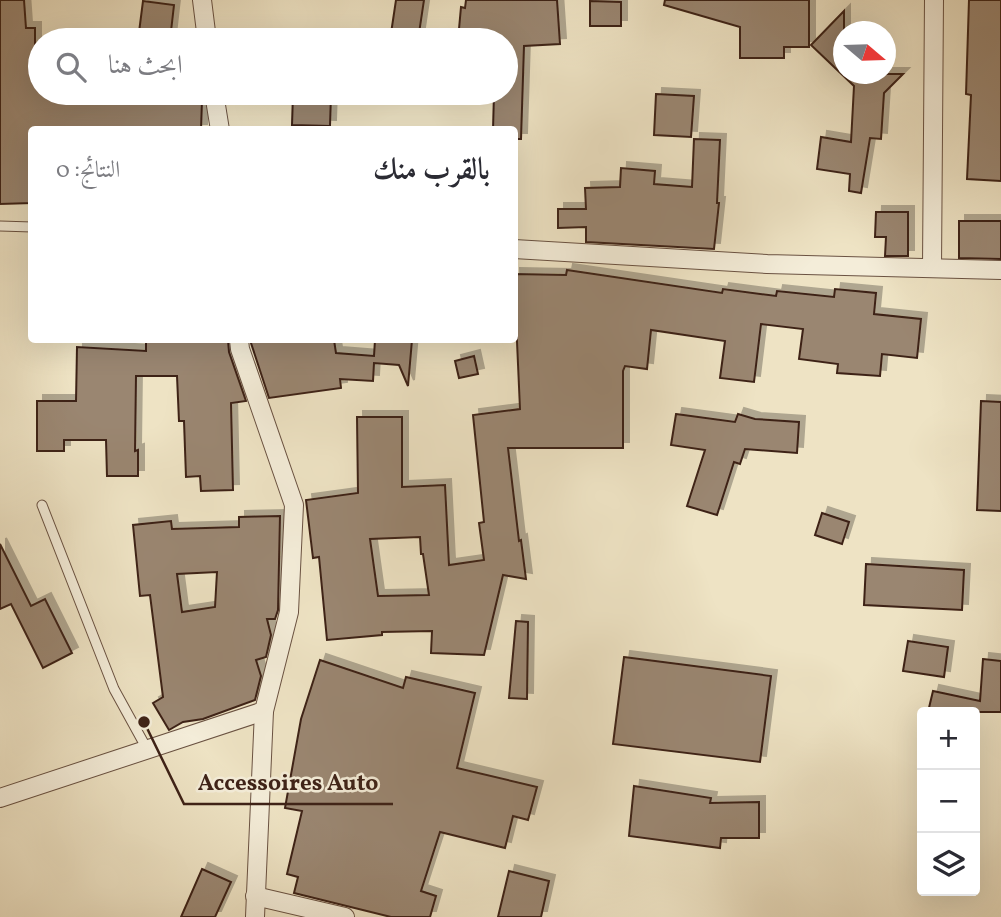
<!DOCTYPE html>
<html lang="ar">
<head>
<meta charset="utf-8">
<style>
  :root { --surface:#fff; --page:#f2f2f3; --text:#2b2b33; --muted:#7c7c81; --line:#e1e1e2 }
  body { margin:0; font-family:Vollkorn,Amiri,serif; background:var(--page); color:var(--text); direction:rtl }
  .controls { position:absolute; right:21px; bottom:21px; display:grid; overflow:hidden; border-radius:7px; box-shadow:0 7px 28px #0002 }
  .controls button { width:63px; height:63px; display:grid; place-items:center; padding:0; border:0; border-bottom:2px solid var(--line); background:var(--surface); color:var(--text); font:35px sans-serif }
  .compass { position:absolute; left:833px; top:21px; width:63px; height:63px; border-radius:50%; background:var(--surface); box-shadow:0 7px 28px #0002; rotate:109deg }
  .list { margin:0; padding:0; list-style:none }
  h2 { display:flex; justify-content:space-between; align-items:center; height:91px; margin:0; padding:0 28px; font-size:30px }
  h2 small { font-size:23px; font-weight:400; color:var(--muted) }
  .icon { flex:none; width:38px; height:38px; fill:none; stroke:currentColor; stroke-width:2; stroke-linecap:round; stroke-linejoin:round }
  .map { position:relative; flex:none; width:1001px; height:917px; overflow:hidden; direction:ltr }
  .search { position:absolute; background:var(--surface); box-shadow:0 7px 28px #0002; left:28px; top:28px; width:490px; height:77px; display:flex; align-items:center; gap:18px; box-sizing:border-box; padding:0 24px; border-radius:38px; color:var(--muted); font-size:26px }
  .panel { position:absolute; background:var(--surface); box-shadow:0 7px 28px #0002; left:28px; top:126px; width:490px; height:217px; border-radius:7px; direction:rtl }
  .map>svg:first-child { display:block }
</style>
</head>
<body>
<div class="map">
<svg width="1001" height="917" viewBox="0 0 1001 917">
  <defs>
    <filter id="shadow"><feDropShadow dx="6" dy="-6" stdDeviation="0" flood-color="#0004"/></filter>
  </defs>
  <rect width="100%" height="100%" fill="#eee3c4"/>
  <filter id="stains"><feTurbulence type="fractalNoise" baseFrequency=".00286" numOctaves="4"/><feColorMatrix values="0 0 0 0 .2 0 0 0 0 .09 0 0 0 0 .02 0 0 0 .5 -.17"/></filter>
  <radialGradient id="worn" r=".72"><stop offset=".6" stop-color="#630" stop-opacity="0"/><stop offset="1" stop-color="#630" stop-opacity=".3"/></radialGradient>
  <!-- building -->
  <g fill="#9a8671" stroke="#3e2217" stroke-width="2" fill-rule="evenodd" filter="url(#shadow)">
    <path d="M 0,0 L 24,0 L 26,28 L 35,28 L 35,73 L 40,73 L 40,93 L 62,93 L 62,95 L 108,101 L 202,100 L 201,130 L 32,130 L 32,203 L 0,204 Z"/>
    <path d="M 396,0 L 424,0 L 418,40 L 390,40 Z"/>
    <path d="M 466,0 L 557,0 L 560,44 L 524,46 L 521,139 L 514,139 L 514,130 L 493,130 L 494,93 L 506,93 L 506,40 L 458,40 L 461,7 L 465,8 Z"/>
    <path d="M 665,0 L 809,0 L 809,47 L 784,47 L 784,58 L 740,58 L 740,27 L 664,5 Z"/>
    <path d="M 969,0 L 1001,0 L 1001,181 L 967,179 L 971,95 L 966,94 Z"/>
    <path d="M 143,1 L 174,5 L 170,40 L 138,40 Z"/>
    <path d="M 590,1 L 621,2 L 621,26 L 590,26 Z"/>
    <path d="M 844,11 L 844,74 L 903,74 L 884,93 L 881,139 L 870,138 L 861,193 L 849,191 L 850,174 L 817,169 L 821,137 L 851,142 L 854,86 L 811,45 Z"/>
    <path d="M 293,94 L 331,95 L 330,126 L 292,125 Z"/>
    <path d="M 656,94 L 694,96 L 691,137 L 654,135 Z"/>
    <path d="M 694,139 L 720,140 L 717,203 L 719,203 L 714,249 L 586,242 L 586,227 L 558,228 L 558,209 L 586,209 L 585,188 L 620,187 L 621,168 L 655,171 L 654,184 L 692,187 Z"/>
    <path d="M 876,212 L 908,212 L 908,256 L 885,256 L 886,237 L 875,237 Z"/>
    <path d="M 959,221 L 1001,221 L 1001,259 L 959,258 Z"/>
    <path d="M 567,270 L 722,293 L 723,289 L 776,296 L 777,291 L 834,297 L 835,289 L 876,293 L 874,314 L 921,319 L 917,358 L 882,354 L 880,376 L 837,373 L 838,364 L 799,359 L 803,329 L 761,324 L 754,382 L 720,378 L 725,341 L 651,330 L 647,369 L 625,366 L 623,371 L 623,448 L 508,448 L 519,541 L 521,540 L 526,579 L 503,575 L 484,655 L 431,653 L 432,631 L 382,632 L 382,635 L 327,640 L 319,557 L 313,558 L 306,500 L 358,493 L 357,417 L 402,417 L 402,487 L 445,485 L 449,565 L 484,560 L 479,523 L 484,522 L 473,415 L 520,409 L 514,274 L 566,275 ZM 420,537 L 421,554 L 423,554 L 429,595 L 378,596 L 370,539 Z"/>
    <path d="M 146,340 L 228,340 L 229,352 L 246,401 L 231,403 L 233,490 L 201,491 L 200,476 L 186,477 L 184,421 L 179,421 L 177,376 L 136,376 L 135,451 L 138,450 L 138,476 L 107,476 L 106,440 L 64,440 L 64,451 L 37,451 L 37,401 L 76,401 L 77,347 L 146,351 Z"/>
    <path d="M 250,340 L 334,340 L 336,353 L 374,356 L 375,340 L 412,340 L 408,386 L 399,365 L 374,363 L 373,381 L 340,379 L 341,388 L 269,398 Z"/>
    <path d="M 474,356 L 478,374 L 459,378 L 455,361 Z"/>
    <path d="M 981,401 L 1001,402 L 1001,511 L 977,510 Z"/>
    <path d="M 676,414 L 735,422 L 738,414 L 755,419 L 799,422 L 797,453 L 745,449 L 740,464 L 734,462 L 717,515 L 687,506 L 705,450 L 671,445 Z"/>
    <path d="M 822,513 L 849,522 L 842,544 L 815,535 Z"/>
    <path d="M 280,516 L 278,610 L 275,619 L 267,619 L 271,635 L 266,657 L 256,660 L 261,676 L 255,700 L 203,719 L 183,722 L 169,730 L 153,703 L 163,697 L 150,595 L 140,596 L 133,525 L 171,521 L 172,529 L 239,527 L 239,517 ZM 217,572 L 215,607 L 182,612 L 177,574 Z"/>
    <path d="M 0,544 L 31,606 L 45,599 L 72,653 L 43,668 L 11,604 L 0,609 Z"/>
    <path d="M 866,564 L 964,570 L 962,610 L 864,605 Z"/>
    <path d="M 516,621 L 528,622 L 527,699 L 509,698 Z"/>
    <path d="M 908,641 L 948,647 L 944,677 L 903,671 Z"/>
    <path d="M 624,657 L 771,676 L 760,762 L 613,744 Z"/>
    <path d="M 983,659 L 1001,661 L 1001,712 L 928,712 L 933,691 L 980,701 Z"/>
    <path d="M 320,660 L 403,688 L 406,677 L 475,693 L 457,768 L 537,787 L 528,820 L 513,816 L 505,848 L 440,832 L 421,891 L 436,896 L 430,917 L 391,917 L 294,893 L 298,877 L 287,874 L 302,811 L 285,808 L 301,719 Z"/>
    <path d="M 634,786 L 711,798 L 710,803 L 759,802 L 759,838 L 721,838 L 720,848 L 629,836 Z"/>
    <path d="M 202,869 L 231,882 L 215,917 L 181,917 Z"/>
    <path d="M 509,871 L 549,881 L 541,917 L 498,917 Z"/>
  </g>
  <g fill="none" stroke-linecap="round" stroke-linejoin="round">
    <defs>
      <g id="service">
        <path d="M 0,226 L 32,227"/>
        <path d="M 42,505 L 114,689 L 147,749"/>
      </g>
      <g id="minor">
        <path d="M 202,0 L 207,40"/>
        <path d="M 214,93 L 220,130"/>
        <path d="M 514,249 L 767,264 L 1001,270"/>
        <path d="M 932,268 L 934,0"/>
        <path d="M 0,798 L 264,711 L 289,612 L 294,505 L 240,349 L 239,340"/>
        <path d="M 255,896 L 345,917"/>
        <path d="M 255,917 L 264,711"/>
      </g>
    </defs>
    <!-- service casing -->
    <use href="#service" stroke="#6a5242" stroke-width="11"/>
    <!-- minor casing -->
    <use href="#minor" stroke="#6a5242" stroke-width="20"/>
    <!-- service -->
    <use href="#service" stroke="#f4edd9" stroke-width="9"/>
    <!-- minor -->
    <use href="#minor" stroke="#f4edd9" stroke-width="18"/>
  </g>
  <!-- callouts -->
  <path fill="none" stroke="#3e2217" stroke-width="2.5" d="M144 722L184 804H393"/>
  <circle fill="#3e2217" stroke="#f4edd9" stroke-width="2.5" cx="144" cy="722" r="7"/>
  <g font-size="23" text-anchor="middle" font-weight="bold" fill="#3e2217" stroke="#f4edd9" stroke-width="5" stroke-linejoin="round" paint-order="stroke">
    <text x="288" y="790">Accessoires Auto</text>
  </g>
  <rect width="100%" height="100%" filter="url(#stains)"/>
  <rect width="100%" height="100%" fill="url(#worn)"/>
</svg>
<div class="controls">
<button>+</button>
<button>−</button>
<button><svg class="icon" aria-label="layers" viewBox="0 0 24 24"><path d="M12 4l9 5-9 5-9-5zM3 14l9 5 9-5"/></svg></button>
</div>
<svg class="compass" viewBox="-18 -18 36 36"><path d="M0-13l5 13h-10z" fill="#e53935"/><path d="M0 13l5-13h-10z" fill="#7c7c81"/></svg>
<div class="search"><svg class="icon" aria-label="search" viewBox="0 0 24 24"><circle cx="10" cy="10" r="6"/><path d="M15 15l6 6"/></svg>ابحث هنا</div>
<section class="panel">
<h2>بالقرب منك<small>النتائج: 0</small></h2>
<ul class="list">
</ul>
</section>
</div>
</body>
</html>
